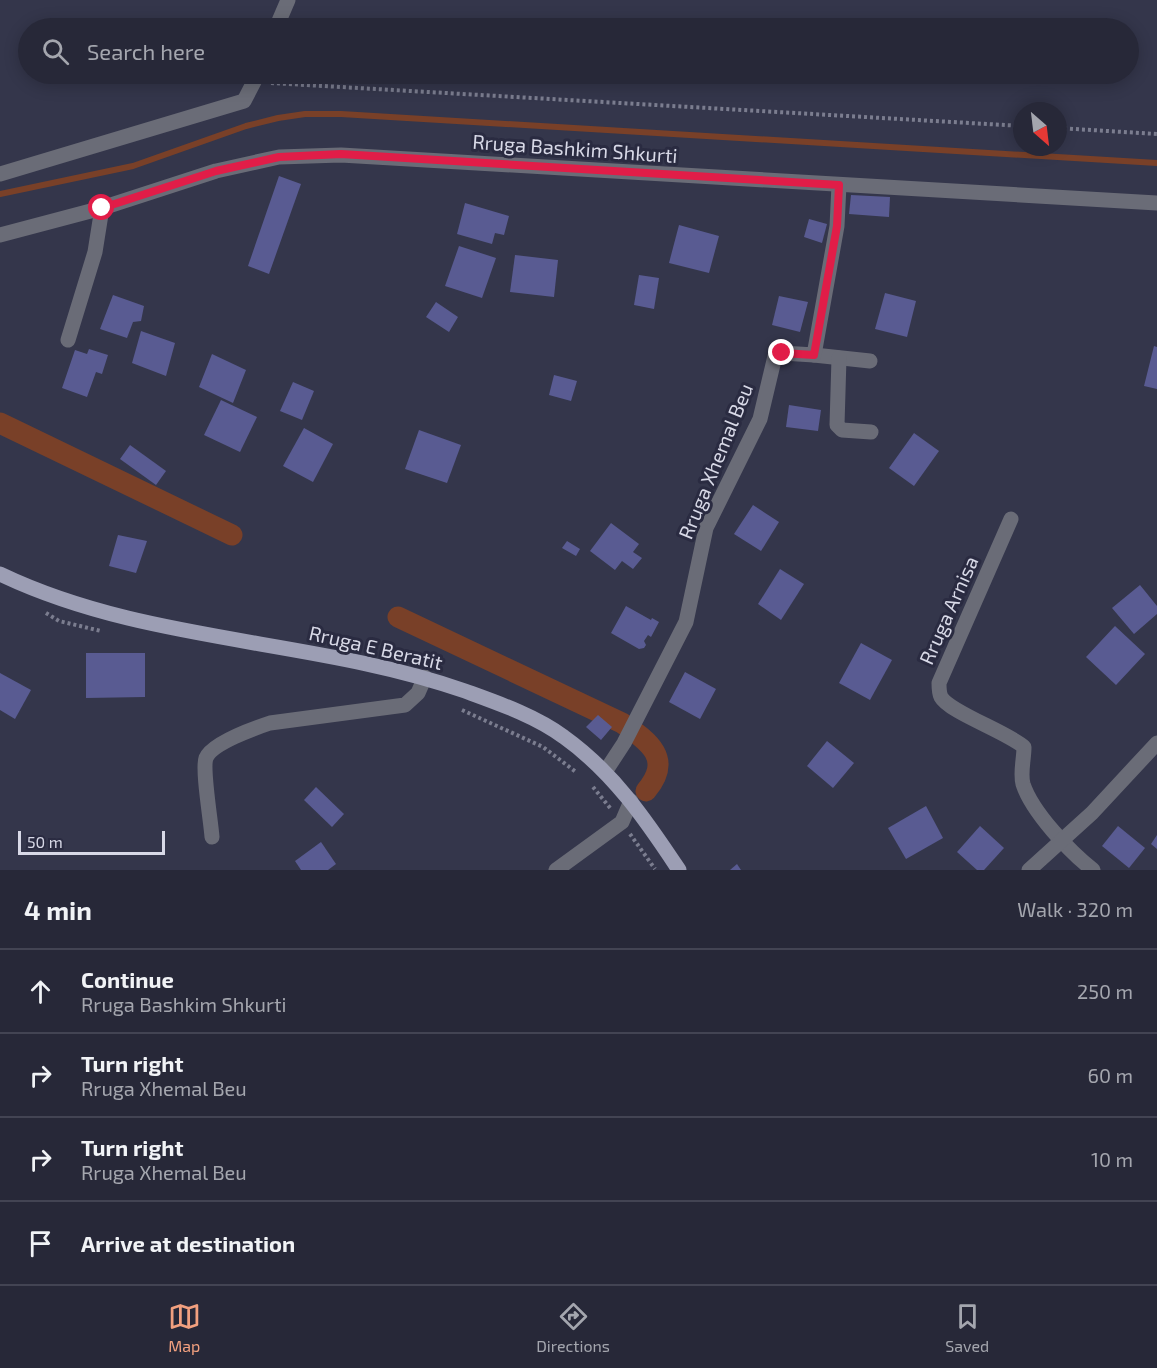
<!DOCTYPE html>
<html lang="en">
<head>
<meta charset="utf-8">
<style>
  :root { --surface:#272838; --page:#333443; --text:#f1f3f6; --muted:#a4a6ae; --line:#434453; --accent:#f2a07f }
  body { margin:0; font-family:"Exo 2",sans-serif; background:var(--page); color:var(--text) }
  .compass { position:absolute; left:1013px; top:102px; width:54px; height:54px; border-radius:50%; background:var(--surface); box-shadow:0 3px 15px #0003; rotate:152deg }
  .scale { position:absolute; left:18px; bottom:15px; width:147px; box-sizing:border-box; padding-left:6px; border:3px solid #d8d9e7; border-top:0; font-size:16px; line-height:21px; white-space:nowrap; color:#d8d9e7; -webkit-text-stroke:4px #2a2b41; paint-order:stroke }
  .stop { position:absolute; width:18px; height:18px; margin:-14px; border:4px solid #e11d48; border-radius:50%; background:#fff }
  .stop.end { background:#e11d48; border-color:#fff; box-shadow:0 2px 6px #0008 }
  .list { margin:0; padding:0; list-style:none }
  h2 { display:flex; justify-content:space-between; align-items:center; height:78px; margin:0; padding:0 24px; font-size:26px }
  h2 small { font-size:20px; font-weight:400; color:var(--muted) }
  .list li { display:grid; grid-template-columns:39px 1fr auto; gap:18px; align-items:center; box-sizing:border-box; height:84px; padding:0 24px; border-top:2px solid var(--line) }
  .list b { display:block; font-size:22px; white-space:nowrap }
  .list p { margin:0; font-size:20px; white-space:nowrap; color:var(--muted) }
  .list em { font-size:20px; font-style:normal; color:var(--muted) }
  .icon { flex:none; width:33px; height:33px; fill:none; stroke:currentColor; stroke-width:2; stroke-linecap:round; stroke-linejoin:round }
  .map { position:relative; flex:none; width:1157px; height:870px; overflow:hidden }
  .search { position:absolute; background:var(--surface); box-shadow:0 3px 15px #0003; left:18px; right:18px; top:18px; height:66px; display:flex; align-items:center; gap:15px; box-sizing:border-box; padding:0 21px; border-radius:33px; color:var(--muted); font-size:22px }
  .sheet { height:414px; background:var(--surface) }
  nav { display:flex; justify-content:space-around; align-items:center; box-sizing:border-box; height:84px; border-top:2px solid var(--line); background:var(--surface); font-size:16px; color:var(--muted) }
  nav a { display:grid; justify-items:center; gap:3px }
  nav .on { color:var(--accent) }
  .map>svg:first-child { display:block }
</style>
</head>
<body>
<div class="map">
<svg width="1157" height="870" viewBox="0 0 1157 870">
  <rect width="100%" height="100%" fill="#34364b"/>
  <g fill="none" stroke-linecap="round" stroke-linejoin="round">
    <!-- stream -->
    <path stroke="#794028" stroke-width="6" d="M 0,194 L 133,166 L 246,126 L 278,118 L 305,114 L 341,114 L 1157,163"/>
    <!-- canal -->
    <g stroke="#794028" stroke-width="21">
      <path d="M 0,423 L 232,535"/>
      <path d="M 398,617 L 622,723 C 650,742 673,759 646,791"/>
    </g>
  </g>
  <!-- building -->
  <g fill="#595b92">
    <path d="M 279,176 L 301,184 L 269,274 L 248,266 Z"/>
    <path d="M 851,195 L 890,197 L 889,217 L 849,214 Z"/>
    <path d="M 465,203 L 509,216 L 504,235 L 495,233 L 492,244 L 457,234 Z"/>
    <path d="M 809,219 L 827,224 L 822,243 L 804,237 Z"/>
    <path d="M 679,225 L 719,236 L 709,273 L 669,263 Z"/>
    <path d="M 459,246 L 496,258 L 482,298 L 445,286 Z"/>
    <path d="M 515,255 L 558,260 L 554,297 L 510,292 Z"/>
    <path d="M 639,275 L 659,278 L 654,309 L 634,305 Z"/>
    <path d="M 885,293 L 916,301 L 907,337 L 875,329 Z"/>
    <path d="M 113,295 L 144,306 L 141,321 L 133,322 L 127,338 L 100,329 Z"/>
    <path d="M 779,296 L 808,302 L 800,332 L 772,325 Z"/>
    <path d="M 436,302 L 458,317 L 449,332 L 426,317 Z"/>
    <path d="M 141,331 L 175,343 L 166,376 L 132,363 Z"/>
    <path d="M 1154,346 L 1157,347 L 1157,389 L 1144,386 Z"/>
    <path d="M 89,349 L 108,355 L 102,374 L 96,372 L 87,397 L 62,388 L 75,350 L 87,354 Z"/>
    <path d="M 212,354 L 246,370 L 233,403 L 199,387 Z"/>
    <path d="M 554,375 L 577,381 L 571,401 L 549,395 Z"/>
    <path d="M 293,382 L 314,391 L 302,420 L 280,411 Z"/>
    <path d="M 221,400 L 257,417 L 240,452 L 204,435 Z"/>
    <path d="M 789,405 L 821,410 L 818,431 L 786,427 Z"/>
    <path d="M 304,428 L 333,444 L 313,482 L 283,466 Z"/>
    <path d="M 419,430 L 461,445 L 447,483 L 405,469 Z"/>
    <path d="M 914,433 L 939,451 L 914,486 L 889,468 Z"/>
    <path d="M 130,445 L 166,471 L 156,485 L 120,459 Z"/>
    <path d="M 753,505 L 779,522 L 761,551 L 734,534 Z"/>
    <path d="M 611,523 L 639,544 L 633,552 L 642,558 L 633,569 L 622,561 L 615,570 L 590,551 Z"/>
    <path d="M 118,535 L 147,541 L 136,573 L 109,566 Z"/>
    <path d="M 567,541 L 580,549 L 576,556 L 562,548 Z"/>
    <path d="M 780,569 L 804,584 L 781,620 L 758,604 Z"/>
    <path d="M 1140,585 L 1157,606 L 1157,614 L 1134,634 L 1112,608 Z"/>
    <path d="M 626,606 L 651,620 L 652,618 L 659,622 L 651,637 L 648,635 L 644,641 L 646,645 L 644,648 L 639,649 L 611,633 Z"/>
    <path d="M 1115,626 L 1145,654 L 1116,685 L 1086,657 Z"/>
    <path d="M 861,643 L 892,660 L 870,700 L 839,683 Z"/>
    <path d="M 86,653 L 145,653 L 145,697 L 86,698 Z"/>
    <path d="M 685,672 L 716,689 L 700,719 L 669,702 Z"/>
    <path d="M 0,673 L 31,690 L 15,719 L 0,710 Z"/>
    <path d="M 598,715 L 612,727 L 601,740 L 586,727 Z"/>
    <path d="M 827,741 L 854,763 L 833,788 L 807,766 Z"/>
    <path d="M 316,787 L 344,814 L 332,827 L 304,800 Z"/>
    <path d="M 926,806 L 943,838 L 906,859 L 888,828 Z"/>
    <path d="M 980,826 L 1004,848 L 984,870 L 977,870 L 957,852 Z"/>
    <path d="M 1118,826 L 1145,848 L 1129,868 L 1102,846 Z"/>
    <path d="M 1157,835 L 1157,849 L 1151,844 Z"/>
    <path d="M 321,842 L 336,864 L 328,870 L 301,870 L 295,861 Z"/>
    <path d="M 737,864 L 741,870 L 730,870 Z"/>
  </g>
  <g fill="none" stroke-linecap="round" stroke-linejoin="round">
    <!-- path -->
    <g stroke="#7b7d8f" stroke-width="4" stroke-dasharray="3 3" stroke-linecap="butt">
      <path d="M 271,83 L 1022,126"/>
      <path d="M 1058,128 L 1157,134"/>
      <path d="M 46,613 L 59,621 L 101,631"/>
      <path d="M 462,710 L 543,747 L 576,772"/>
      <path d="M 593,787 L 611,809"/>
      <path d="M 630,834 L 655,869"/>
    </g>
    <!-- minor -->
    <g stroke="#6a6c77" stroke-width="15">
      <path d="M 276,28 L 288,0"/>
      <path d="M 0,174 L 244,101 L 258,74"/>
      <path d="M 0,235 L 102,208 L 216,171 L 279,157 L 341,155 L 1157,203"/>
      <path d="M 68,340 L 95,252 L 102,208"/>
      <path d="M 814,355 L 870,361"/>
      <path d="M 839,358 L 837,425 L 842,430 L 871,432"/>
      <path d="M 1011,519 L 939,683 C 939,687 939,693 941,697 C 949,712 1007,732 1024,747 C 1024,759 1020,773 1023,784 C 1032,812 1070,852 1093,870"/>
      <path d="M 605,772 L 624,743 L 686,622 L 706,528 L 760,419 L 775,356 L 782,353 L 814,355 L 837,226 L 839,185"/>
      <path d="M 212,837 C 211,822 202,769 206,758 C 212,743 255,728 270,723 L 405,705 L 418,693 L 425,677"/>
      <path d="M 556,870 L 622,822 L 631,801"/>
      <path d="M 1029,870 L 1092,813 L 1157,743"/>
    </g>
    <!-- major -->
    <path stroke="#9c9eb4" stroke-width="15" d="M 0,574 C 146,644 314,638 465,691 C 498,703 536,716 564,737 C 613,772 646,820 679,870"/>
  </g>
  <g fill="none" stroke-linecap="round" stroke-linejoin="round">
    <!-- route -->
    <path stroke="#e11d48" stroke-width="8" d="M 102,208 L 216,171 L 279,157 L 341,154 L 839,185 L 837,226 L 814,355 L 782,353"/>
  </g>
  <g text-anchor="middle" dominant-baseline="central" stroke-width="6" stroke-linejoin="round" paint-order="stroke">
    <!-- street labels -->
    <g font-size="20" fill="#d8d9e7" stroke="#2a2b41">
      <text transform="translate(575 148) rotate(4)">Rruga Bashkim Shkurti</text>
      <text transform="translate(715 461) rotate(-68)">Rruga Xhemal Beu</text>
      <text transform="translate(948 610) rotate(-66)">Rruga Arnisa</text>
      <text transform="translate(376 647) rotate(13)">Rruga E Beratit</text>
    </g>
  </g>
</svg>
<svg class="compass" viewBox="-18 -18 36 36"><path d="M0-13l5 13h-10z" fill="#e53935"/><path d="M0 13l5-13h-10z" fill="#a4a6ae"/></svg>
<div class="scale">50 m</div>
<div class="stop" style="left:102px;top:208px"></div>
<div class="stop end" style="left:782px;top:353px"></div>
<div class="search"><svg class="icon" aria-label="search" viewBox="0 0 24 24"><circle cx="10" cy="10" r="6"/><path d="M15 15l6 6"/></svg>Search here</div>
</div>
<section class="sheet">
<h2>4 min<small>Walk · 320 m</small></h2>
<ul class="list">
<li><svg class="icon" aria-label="ahead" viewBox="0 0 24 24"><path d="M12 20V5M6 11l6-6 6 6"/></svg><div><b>Continue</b><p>Rruga Bashkim Shkurti</p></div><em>250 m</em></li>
<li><svg class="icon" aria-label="right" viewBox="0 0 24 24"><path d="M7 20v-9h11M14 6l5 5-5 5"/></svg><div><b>Turn right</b><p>Rruga Xhemal Beu</p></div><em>60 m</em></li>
<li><svg class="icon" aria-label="right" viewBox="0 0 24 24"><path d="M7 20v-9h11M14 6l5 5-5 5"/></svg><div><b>Turn right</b><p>Rruga Xhemal Beu</p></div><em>10 m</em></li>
<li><svg class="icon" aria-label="arrive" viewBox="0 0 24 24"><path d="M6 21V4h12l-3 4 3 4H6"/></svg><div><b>Arrive at destination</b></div></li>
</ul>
</section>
<nav>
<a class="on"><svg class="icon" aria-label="map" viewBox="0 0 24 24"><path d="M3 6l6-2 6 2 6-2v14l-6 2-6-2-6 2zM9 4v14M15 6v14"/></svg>Map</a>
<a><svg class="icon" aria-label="directions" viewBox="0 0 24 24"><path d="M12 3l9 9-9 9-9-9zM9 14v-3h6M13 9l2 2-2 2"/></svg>Directions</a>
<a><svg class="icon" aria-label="saved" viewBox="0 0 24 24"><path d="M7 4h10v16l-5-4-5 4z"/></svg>Saved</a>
</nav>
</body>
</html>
